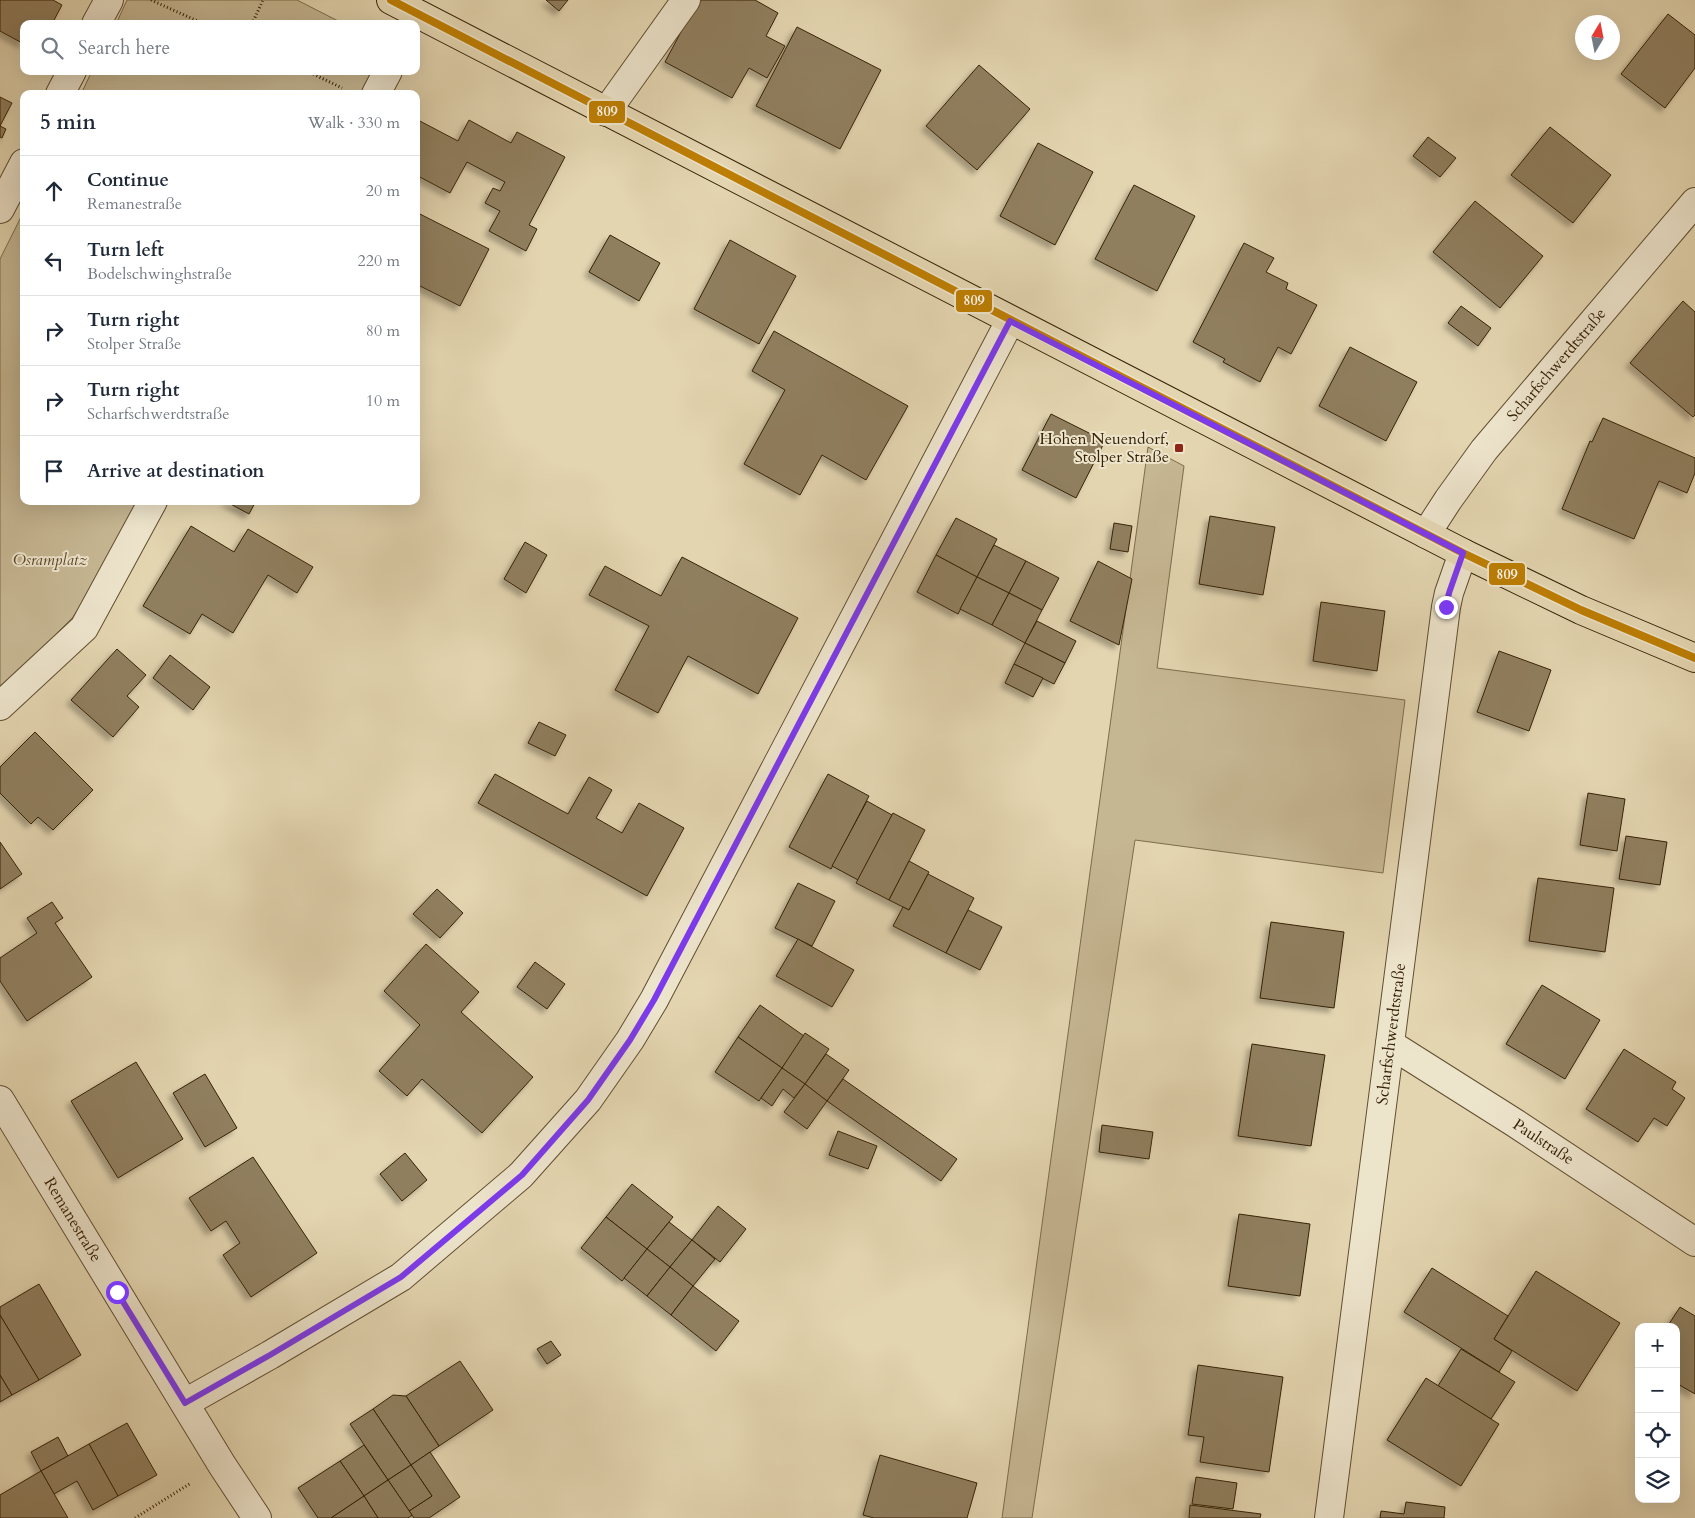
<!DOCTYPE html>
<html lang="en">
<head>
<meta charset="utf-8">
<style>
  :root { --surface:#fff; --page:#f2f2f3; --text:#1f2937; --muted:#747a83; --line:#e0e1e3 }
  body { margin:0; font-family:Cardo,serif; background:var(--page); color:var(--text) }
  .controls { position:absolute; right:15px; bottom:15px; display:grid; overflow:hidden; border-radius:10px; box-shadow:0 5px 20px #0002 }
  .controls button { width:45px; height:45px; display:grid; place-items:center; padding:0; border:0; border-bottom:1px solid var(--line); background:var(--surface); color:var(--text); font:25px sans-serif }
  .compass { position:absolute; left:1575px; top:15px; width:45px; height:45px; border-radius:50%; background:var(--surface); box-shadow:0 5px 20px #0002; rotate:10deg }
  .stop { position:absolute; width:15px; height:15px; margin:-11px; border:4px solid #7c3aed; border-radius:50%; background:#fff }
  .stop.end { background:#7c3aed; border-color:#fff; box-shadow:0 1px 5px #0008 }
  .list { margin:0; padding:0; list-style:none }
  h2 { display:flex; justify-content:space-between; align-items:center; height:65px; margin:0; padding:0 20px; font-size:21px }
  h2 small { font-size:16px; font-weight:400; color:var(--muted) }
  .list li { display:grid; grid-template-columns:32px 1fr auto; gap:15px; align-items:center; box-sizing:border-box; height:70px; padding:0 20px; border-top:1px solid var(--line) }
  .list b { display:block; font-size:19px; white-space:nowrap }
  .list p { margin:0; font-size:16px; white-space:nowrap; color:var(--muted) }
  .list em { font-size:16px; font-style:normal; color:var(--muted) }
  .icon { flex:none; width:28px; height:28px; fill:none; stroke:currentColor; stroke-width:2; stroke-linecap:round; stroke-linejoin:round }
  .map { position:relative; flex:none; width:1695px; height:1518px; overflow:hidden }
  .search { position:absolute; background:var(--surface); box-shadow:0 5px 20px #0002; left:20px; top:20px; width:400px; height:55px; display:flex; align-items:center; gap:12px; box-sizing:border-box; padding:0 18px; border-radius:10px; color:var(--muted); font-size:19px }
  .panel { position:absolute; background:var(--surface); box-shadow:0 5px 20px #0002; left:20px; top:90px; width:400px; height:415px; border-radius:10px }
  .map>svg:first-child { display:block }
</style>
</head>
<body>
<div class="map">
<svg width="1695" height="1518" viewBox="0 0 1695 1518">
  <defs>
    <filter id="shadow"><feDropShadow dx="-4.5" dy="4.5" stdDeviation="2.5" flood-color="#0004"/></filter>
  </defs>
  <rect width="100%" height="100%" fill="#e3d5b0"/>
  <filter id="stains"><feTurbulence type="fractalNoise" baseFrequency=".004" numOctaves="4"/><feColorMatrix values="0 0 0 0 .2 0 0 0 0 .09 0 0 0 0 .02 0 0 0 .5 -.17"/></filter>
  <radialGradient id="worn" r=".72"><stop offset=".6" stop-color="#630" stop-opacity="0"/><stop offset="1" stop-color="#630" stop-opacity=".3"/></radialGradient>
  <!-- green -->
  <g fill="#c6b793" stroke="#7e6c4c">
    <path d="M 127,0 L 297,0 L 344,24 L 116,24 Z"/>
    <path d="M 92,71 L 376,71 L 365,94 L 81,94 Z"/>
    <path d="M 24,211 L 24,501 L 143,501 L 120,544 L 73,617 L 0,691 L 0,259 Z"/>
    <path d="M 1148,447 L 1184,466 L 1157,668 L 1405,700 L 1383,873 L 1135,840 L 1032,1518 L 1002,1518 Z"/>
  </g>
  <!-- building -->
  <g fill="#907f5e" stroke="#362206" filter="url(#shadow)">
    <path d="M 0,0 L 53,0 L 62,5 L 52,24 L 24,24 L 24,44 L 0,31 Z"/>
    <path d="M 546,0 L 568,0 L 559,11 Z"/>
    <path d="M 698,0 L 755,0 L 778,13 L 766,36 L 785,46 L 767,78 L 749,68 L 732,98 L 665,62 Z"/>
    <path d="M 1668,14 L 1695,35 L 1695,68 L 1665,108 L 1621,74 Z"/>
    <path d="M 797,27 L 881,70 L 840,149 L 756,106 Z"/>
    <path d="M 979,65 L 1030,109 L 977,170 L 926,126 Z"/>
    <path d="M 0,97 L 12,103 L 0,126 L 6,129 L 2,138 L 0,137 Z"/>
    <path d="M 416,119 L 458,141 L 469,120 L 511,143 L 517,132 L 565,157 L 529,225 L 537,229 L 526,251 L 489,231 L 500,211 L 485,203 L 493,188 L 500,191 L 505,182 L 467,162 L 450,193 L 416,175 Z"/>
    <path d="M 1550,127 L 1611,175 L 1573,223 L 1511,175 Z"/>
    <path d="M 1428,137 L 1456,158 L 1440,177 L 1413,156 Z"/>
    <path d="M 1038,143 L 1093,172 L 1055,245 L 1000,216 Z"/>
    <path d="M 1134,185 L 1195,216 L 1157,291 L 1095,259 Z"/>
    <path d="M 1475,201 L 1543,256 L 1500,308 L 1433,252 Z"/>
    <path d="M 416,212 L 489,249 L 460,306 L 416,284 Z"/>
    <path d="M 610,235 L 660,263 L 639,301 L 589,272 Z"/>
    <path d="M 730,240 L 796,276 L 759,344 L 694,309 Z"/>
    <path d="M 1244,243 L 1274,258 L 1266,272 L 1288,283 L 1286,289 L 1317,305 L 1291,354 L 1278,347 L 1260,382 L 1223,362 L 1225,359 L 1193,342 Z"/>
    <path d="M 1683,301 L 1695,312 L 1695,415 L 1693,417 L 1630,363 Z"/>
    <path d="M 1461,306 L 1491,328 L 1478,346 L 1448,323 Z"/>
    <path d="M 774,331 L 908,406 L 866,480 L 822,455 L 800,495 L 744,464 L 785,390 L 752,371 Z"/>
    <path d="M 1350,347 L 1417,382 L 1386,441 L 1319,406 Z"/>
    <path d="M 1051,414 L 1105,441 L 1076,498 L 1022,470 Z"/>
    <path d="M 1603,418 L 1695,458 L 1695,473 L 1687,493 L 1659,481 L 1634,539 L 1562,509 L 1590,441 L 1592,442 Z"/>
    <path d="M 225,501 L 256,501 L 249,514 Z"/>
    <path d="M 1210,516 L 1275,527 L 1263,595 L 1199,584 Z"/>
    <path d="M 956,518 L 997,539 L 977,577 L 936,555 Z"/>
    <path d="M 1114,523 L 1132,526 L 1128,552 L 1110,549 Z"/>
    <path d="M 191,526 L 234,552 L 248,529 L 313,567 L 297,593 L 268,575 L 233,633 L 202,614 L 190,634 L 143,606 Z"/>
    <path d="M 525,542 L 547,555 L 526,593 L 504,579 Z"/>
    <path d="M 994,545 L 1026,561 L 1009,593 L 977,577 Z"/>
    <path d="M 936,555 L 977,577 L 958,614 L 917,592 Z"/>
    <path d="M 682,557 L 798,618 L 758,694 L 688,656 L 658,713 L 615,690 L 649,626 L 589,595 L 605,566 L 661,596 Z"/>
    <path d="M 1026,561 L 1059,578 L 1042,610 L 1009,593 Z"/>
    <path d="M 1098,561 L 1132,579 L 1119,645 L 1070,621 Z"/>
    <path d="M 977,577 L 1009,593 L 992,625 L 960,609 Z"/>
    <path d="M 1009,593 L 1042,610 L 1025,643 L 992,625 Z"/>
    <path d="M 1321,602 L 1385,611 L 1377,671 L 1313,661 Z"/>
    <path d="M 1037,621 L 1076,641 L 1065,663 L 1025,643 Z"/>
    <path d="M 1025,643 L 1065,663 L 1054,684 L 1014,664 Z"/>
    <path d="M 117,649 L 146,675 L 127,696 L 139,707 L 113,737 L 71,700 Z"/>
    <path d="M 1499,651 L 1551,670 L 1529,731 L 1477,712 Z"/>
    <path d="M 170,655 L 210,687 L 193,710 L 153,678 Z"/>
    <path d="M 1014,664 L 1043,678 L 1033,697 L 1005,683 Z"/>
    <path d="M 539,722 L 566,735 L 555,756 L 528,743 Z"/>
    <path d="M 35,732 L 93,790 L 53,830 L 38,817 L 31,824 L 0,793 L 0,767 Z"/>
    <path d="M 495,774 L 568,814 L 589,777 L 612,790 L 596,818 L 622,833 L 639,803 L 684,828 L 647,896 L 478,803 Z"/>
    <path d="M 828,774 L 869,796 L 831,869 L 789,847 Z"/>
    <path d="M 1588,793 L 1625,799 L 1617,851 L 1580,845 Z"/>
    <path d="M 867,801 L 892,815 L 858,880 L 832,866 Z"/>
    <path d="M 893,813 L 925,830 L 889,900 L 856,883 Z"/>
    <path d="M 1626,836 L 1667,842 L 1660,885 L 1619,879 Z"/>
    <path d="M 0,842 L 22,874 L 0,889 Z"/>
    <path d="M 909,861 L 929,872 L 909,910 L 889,900 Z"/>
    <path d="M 928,874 L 974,898 L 946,953 L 893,926 L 903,907 L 909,910 Z"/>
    <path d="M 1538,878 L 1614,888 L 1605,952 L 1529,941 Z"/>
    <path d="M 798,883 L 835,901 L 812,946 L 775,928 Z"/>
    <path d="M 437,889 L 463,913 L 440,938 L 413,914 Z"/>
    <path d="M 52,902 L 63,918 L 55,923 L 92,977 L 27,1021 L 0,981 L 0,958 L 37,933 L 27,918 Z"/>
    <path d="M 968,910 L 1002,927 L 980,970 L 946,953 Z"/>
    <path d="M 1271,922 L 1344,932 L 1334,1008 L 1260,998 Z"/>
    <path d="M 798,939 L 854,970 L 832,1007 L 776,976 Z"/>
    <path d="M 426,944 L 479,992 L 461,1012 L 533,1077 L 482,1133 L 422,1079 L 407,1096 L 379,1071 L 420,1025 L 384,991 Z"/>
    <path d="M 535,962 L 565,984 L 547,1009 L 517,987 Z"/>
    <path d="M 1542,985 L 1600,1020 L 1565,1079 L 1506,1044 Z"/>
    <path d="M 760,1005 L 804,1036 L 782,1068 L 738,1037 Z"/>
    <path d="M 805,1033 L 829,1049 L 805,1084 L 782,1068 Z"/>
    <path d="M 738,1037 L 782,1068 L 759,1101 L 715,1072 Z"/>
    <path d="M 1252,1044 L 1325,1055 L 1311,1146 L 1238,1136 Z"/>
    <path d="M 1624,1049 L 1676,1082 L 1672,1089 L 1685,1098 L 1667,1126 L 1654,1118 L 1638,1142 L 1586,1109 Z"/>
    <path d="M 826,1054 L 849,1070 L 827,1101 L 805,1084 Z"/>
    <path d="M 136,1062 L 183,1139 L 118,1178 L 71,1101 Z"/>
    <path d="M 782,1068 L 805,1084 L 794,1098 L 783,1089 L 772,1106 L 761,1098 Z"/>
    <path d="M 205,1074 L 237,1128 L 205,1147 L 173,1093 Z"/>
    <path d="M 843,1079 L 957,1159 L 941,1181 L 827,1101 Z"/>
    <path d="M 805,1084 L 827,1101 L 807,1129 L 784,1112 Z"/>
    <path d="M 1102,1125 L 1153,1132 L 1149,1159 L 1099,1152 Z"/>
    <path d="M 838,1131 L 877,1146 L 868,1169 L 829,1155 Z"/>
    <path d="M 405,1153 L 427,1180 L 402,1201 L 380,1174 Z"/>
    <path d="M 253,1157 L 317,1253 L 251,1297 L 223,1255 L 240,1243 L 226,1221 L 211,1231 L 189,1198 Z"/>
    <path d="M 632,1184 L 673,1217 L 647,1249 L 606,1217 Z"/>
    <path d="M 718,1206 L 746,1229 L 720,1262 L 692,1240 Z"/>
    <path d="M 1239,1214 L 1310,1224 L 1300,1296 L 1228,1286 Z"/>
    <path d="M 606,1217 L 647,1249 L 622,1281 L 581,1248 Z"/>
    <path d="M 669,1222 L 692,1240 L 670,1267 L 647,1249 Z"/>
    <path d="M 692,1240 L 715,1259 L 693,1286 L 670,1267 Z"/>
    <path d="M 647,1249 L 670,1267 L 647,1296 L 624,1278 Z"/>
    <path d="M 670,1267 L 693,1286 L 671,1315 L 647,1296 Z"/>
    <path d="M 1432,1268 L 1508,1316 L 1494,1339 L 1512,1351 L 1499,1372 L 1404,1312 Z"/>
    <path d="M 1536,1271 L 1620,1323 L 1577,1391 L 1494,1339 Z"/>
    <path d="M 39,1284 L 81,1355 L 39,1380 L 0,1315 L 0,1307 Z"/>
    <path d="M 693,1286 L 739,1321 L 716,1351 L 671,1315 Z"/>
    <path d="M 1680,1307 L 1695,1316 L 1695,1394 L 1676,1383 L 1676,1327 L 1667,1327 Z"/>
    <path d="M 0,1315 L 39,1380 L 12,1395 L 0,1375 Z"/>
    <path d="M 551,1341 L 561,1355 L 547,1364 L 537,1349 Z"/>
    <path d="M 1461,1349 L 1515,1382 L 1491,1419 L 1438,1386 Z"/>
    <path d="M 460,1361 L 493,1410 L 439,1446 L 406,1396 Z"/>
    <path d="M 1198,1365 L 1283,1377 L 1269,1472 L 1200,1462 L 1204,1437 L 1188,1435 Z"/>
    <path d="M 0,1375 L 12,1395 L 0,1402 Z"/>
    <path d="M 1426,1378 L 1499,1424 L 1461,1486 L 1387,1440 Z"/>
    <path d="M 393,1395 L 406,1396 L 439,1446 L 411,1465 L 373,1409 Z"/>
    <path d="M 373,1409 L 411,1465 L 388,1480 L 350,1424 Z"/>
    <path d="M 127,1423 L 157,1475 L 118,1496 L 89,1444 Z"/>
    <path d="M 58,1437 L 68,1456 L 41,1471 L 31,1452 Z"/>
    <path d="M 89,1444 L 118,1496 L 93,1510 L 77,1481 L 54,1494 L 41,1471 Z"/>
    <path d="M 364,1445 L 388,1480 L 364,1496 L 340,1461 Z"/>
    <path d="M 430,1452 L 460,1497 L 429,1518 L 414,1518 L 409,1511 L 432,1496 L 411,1465 Z"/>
    <path d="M 880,1455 L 977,1483 L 967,1518 L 874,1518 L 863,1515 Z"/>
    <path d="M 340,1461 L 364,1496 L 331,1518 L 318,1518 L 298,1488 Z"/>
    <path d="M 411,1465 L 432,1496 L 409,1511 L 388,1480 Z"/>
    <path d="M 41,1471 L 68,1518 L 0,1518 L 0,1495 Z"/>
    <path d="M 1196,1477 L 1237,1483 L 1233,1509 L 1192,1504 Z"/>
    <path d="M 388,1480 L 412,1515 L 408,1518 L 378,1518 L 364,1496 Z"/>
    <path d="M 364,1496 L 378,1518 L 331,1518 Z"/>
    <path d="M 1406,1502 L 1445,1507 L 1444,1518 L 1380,1518 L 1381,1511 L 1404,1514 Z"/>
    <path d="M 1190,1505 L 1261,1514 L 1260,1518 L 1189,1518 Z"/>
  </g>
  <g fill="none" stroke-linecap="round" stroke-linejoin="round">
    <defs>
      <g id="minor">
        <path d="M 96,24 L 109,0"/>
        <path d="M 60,94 L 72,71"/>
        <path d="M 376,94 L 388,71"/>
        <path d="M 606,112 L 686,0"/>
        <path d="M 0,209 L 24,163"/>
        <path id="s1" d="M 1426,534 L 1448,500 L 1484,450 L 1695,202"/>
        <path d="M 0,706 L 84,628 L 153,501"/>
        <path id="s2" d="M 1390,1044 L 1515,1123 L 1695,1242"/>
        <path id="s3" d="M 0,1100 L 222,1465 L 257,1518"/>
        <path d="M 185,1403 L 270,1355 L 401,1277 L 521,1175 L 588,1100 L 630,1040 L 654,1000 L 1010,321"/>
        <path id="s4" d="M 1329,1518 L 1446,607 L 1449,593 L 1463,553"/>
      </g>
      <path id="major" d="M 391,0 L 1463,553 L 1581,610 L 1695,658"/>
    </defs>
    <!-- minor casing -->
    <use href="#minor" stroke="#614f30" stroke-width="30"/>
    <!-- major casing -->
    <use href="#major" stroke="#362206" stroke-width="30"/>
    <!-- path -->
    <g stroke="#362206" stroke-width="3" stroke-dasharray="1 2.5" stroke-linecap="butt">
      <path d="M 151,0 L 204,24"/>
      <path d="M 252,24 L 263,0"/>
      <path d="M 307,71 L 342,88"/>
      <path d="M 135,1518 L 191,1483"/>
    </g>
    <!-- minor -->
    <use href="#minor" stroke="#ede4cc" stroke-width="28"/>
    <!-- major -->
    <use href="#major" stroke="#e3d5b0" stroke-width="28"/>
    <defs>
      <path id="bus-1" d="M 391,0 L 1463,553 L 1581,610 L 1695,658"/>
    </defs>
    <!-- bus-1 casing -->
    <use href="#bus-1" stroke="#ede4cc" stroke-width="11"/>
    <!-- bus-1 -->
    <use href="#bus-1" stroke="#bd7e02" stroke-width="8"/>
  </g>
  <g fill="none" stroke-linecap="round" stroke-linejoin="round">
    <!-- route -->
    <path stroke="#7c3aed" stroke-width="6" d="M 117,1292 L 185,1403 L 270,1355 L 401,1277 L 522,1175 L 588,1100 L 630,1040 L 654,1000 L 1010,321 L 1463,553 L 1449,593 L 1446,607"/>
  </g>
  <!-- markers -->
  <rect fill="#8f2418" stroke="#ede4cc" stroke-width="2" x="1174" y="443" width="10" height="10" rx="2.5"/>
  <g text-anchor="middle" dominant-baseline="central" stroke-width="4" stroke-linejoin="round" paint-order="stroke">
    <!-- street labels -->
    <g font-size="16" fill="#362206" stroke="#ede4cc">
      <text stroke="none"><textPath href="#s1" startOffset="214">Scharfschwerdtstraße</textPath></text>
      <text stroke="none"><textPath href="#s4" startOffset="488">Scharfschwerdtstraße</textPath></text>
      <text stroke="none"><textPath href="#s2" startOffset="182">Paulstraße</textPath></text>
      <text stroke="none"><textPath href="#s3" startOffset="140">Remanestraße</textPath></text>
    </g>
    <!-- poi labels -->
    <g font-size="16" fill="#362206" stroke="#ede4cc" text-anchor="end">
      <text x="1169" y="439">Hohen Neuendorf,<tspan x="1169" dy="18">Stolper Straße</tspan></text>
    </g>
    <!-- park labels -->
    <g font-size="16" font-style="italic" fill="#5a4729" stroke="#ede4cc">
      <text x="50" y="560">Osramplatz</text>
    </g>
  </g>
  <g stroke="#ede4cc" stroke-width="2">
    <rect x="588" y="100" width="38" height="24" rx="5" fill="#bd7e02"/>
    <rect x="955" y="289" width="38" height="24" rx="5" fill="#bd7e02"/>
    <rect x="1488" y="562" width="38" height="24" rx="5" fill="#bd7e02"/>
  </g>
  <g font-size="14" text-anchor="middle" font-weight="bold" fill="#fff">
    <text x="607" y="116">809</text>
    <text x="974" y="305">809</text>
    <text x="1507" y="579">809</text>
  </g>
  <rect width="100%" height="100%" filter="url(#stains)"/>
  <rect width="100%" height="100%" fill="url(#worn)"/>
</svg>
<div class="controls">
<button>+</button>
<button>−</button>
<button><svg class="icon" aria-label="locate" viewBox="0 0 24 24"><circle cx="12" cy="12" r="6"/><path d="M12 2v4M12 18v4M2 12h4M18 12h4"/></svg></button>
<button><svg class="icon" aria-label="layers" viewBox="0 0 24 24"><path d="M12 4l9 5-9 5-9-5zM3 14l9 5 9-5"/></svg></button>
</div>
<svg class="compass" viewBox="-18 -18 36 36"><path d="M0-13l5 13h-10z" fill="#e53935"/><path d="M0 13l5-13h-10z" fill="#747a83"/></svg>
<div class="stop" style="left:117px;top:1292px"></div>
<div class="stop end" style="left:1446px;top:607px"></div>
<div class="search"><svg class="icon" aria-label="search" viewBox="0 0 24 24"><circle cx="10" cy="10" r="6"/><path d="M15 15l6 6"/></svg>Search here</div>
<section class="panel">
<h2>5 min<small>Walk · 330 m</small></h2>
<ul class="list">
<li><svg class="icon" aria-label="ahead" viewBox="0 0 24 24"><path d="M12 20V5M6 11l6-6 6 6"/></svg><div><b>Continue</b><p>Remanestraße</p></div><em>20 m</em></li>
<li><svg class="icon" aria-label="left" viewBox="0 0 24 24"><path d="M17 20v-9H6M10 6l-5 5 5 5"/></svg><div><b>Turn left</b><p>Bodelschwinghstraße</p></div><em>220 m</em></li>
<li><svg class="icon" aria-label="right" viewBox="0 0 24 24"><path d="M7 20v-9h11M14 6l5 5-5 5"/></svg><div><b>Turn right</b><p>Stolper Straße</p></div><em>80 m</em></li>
<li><svg class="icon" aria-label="right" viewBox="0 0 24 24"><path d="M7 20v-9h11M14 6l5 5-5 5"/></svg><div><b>Turn right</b><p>Scharfschwerdtstraße</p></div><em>10 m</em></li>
<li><svg class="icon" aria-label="arrive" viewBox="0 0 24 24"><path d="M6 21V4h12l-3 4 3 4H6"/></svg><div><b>Arrive at destination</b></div></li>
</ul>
</section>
</div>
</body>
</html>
